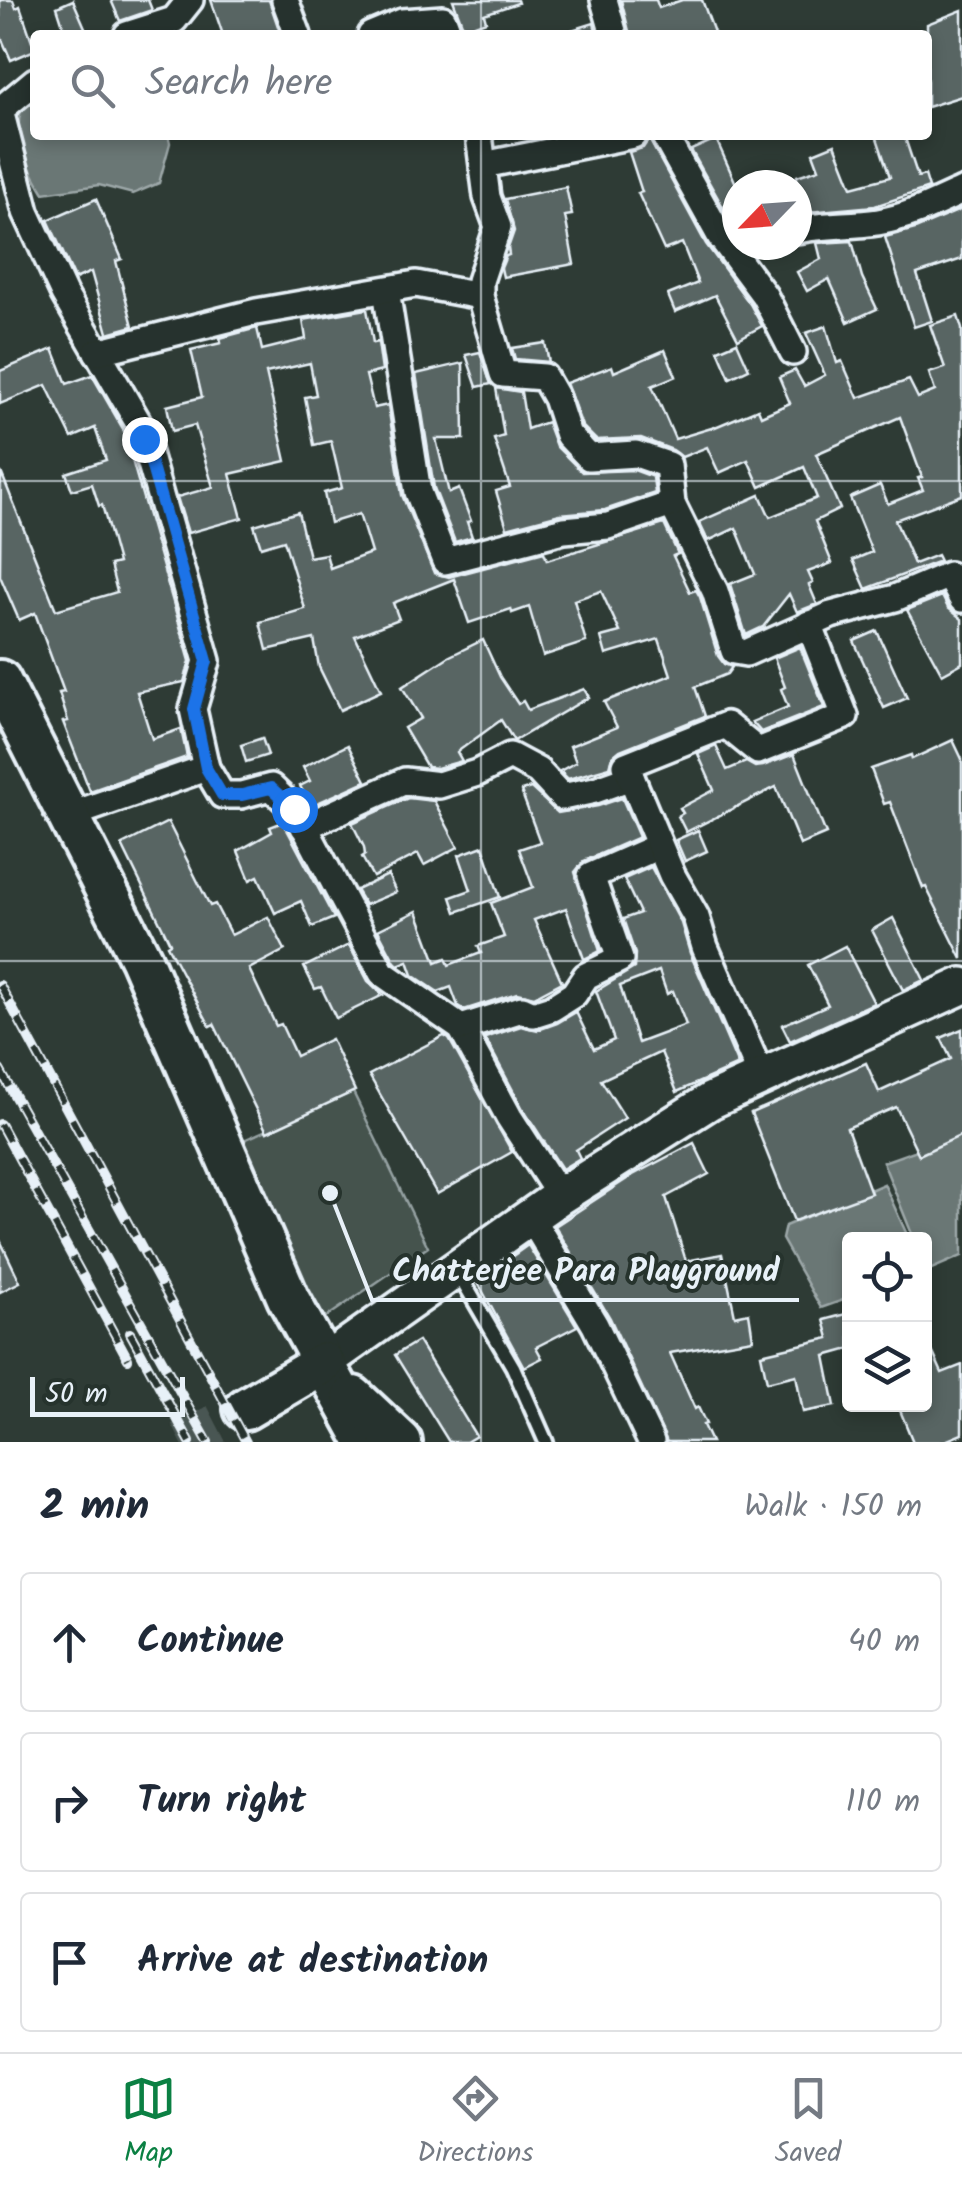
<!DOCTYPE html>
<html lang="en">
<head>
<meta charset="utf-8">
<style>
  :root { --surface:#fff; --page:#f6f6f7; --text:#1f2937; --muted:#747a83; --line:#e0e1e3; --accent:#0b8043 }
  body { margin:0; font-family:Kalam,sans-serif; background:var(--page); color:var(--text) }
  .controls { position:absolute; right:30px; bottom:30px; display:grid; overflow:hidden; border-radius:10px; box-shadow:0 5px 15px #0003 }
  .controls button { width:90px; height:90px; display:grid; place-items:center; padding:0; border:0; border-bottom:2px solid var(--line); background:var(--surface); color:var(--text); font:50px sans-serif }
  .compass { position:absolute; left:722px; top:170px; width:90px; height:90px; border-radius:50%; background:var(--surface); box-shadow:0 5px 15px #0003; rotate:245deg }
  .scale { position:absolute; left:30px; bottom:25px; width:155px; box-sizing:border-box; padding-left:10px; border:5px solid #e8f1f8; border-top:0; font-size:28px; line-height:35px; white-space:nowrap; color:#e8f1f8; -webkit-text-stroke:8px #26332d; paint-order:stroke }
  .stop { position:absolute; width:30px; height:30px; margin:-22px; border:8px solid #1a73e8; border-radius:50%; background:#fff }
  .stop.end { background:#1a73e8; border-color:#fff; box-shadow:0 2px 10px #0008 }
  .list { margin:0; padding:0; list-style:none }
  h2 { display:flex; justify-content:space-between; align-items:center; height:130px; margin:0; padding:0 40px; font-size:42px }
  h2 small { font-size:32px; font-weight:400; color:var(--muted) }
  .list li { display:grid; grid-template-columns:65px 1fr auto; gap:30px; align-items:center; box-sizing:border-box; height:140px; margin:0 20px 20px; padding:0 20px; border:2px solid var(--line); border-radius:10px }
  .list b { display:block; font-size:38px; white-space:nowrap }
  .list em { font-size:32px; font-style:normal; color:var(--muted) }
  .icon { flex:none; width:55px; height:55px; fill:none; stroke:currentColor; stroke-width:2; stroke-linecap:round; stroke-linejoin:round }
  .map { position:relative; flex:none; width:962px; height:1442px; overflow:hidden }
  .search { position:absolute; background:var(--surface); box-shadow:0 5px 15px #0003; left:30px; right:30px; top:30px; height:110px; display:flex; align-items:center; gap:25px; box-sizing:border-box; padding:0 35px; border-radius:10px; color:var(--muted); font-size:38px }
  .sheet { height:610px; background:var(--surface) }
  nav { display:flex; justify-content:space-around; align-items:center; box-sizing:border-box; height:140px; border-top:2px solid var(--line); background:var(--surface); font-size:28px; color:var(--muted) }
  nav a { display:grid; justify-items:center; gap:5px }
  nav .on { color:var(--accent) }
  .map>svg:first-child { display:block }
</style>
</head>
<body>
<div class="map">
<svg width="962" height="1442" viewBox="0 0 962 1442">
  <rect width="100%" height="100%" fill="#2e3b35"/>
  <filter id="ink" filterUnits="userSpaceOnUse"><feTurbulence type="fractalNoise" baseFrequency=".01" numOctaves="2"/><feDisplacementMap in="SourceGraphic" scale="20" xChannelSelector="R" yChannelSelector="G"/><feConvolveMatrix kernelMatrix="1 2 1 2 8 2 1 2 1" color-interpolation-filters="sRGB"/></filter>
  <g filter="url(#ink)">
    <!-- green -->
    <path fill="#45524e" stroke="#96a2a3" stroke-width="2.5" d="M 353,1092 L 428,1247 L 318,1323 L 235,1144 Z"/>
    <!-- water -->
    <g fill="#6b7775" stroke="#9da8a9" stroke-width="2.5">
      <path d="M 35,96 L 35,135 L 168,135 L 170,143 L 159,183 L 133,194 L 99,185 L 44,193 C 29,169 11,137 22,108 Z"/>
      <path d="M 962,1134 L 962,1256 L 927,1271 L 924,1240 L 914,1239 L 883,1162 Z"/>
      <path d="M 884,1184 L 909,1239 L 850,1240 L 849,1298 L 821,1308 L 782,1239 L 785,1226 Z"/>
    </g>
    <!-- building -->
    <g fill="#596563" stroke="#e8f1f8" stroke-width="2.5" fill-rule="evenodd">
      <path d="M 0,0 L 13,0 L 16,8 L 20,6 L 35,50 L 11,60 L 0,35 Z"/>
      <path d="M 73,0 L 86,30 L 66,35 L 57,7 Z"/>
      <path d="M 111,0 L 148,0 L 152,10 L 120,21 Z"/>
      <path d="M 211,0 L 269,0 L 281,35 L 223,35 Z"/>
      <path d="M 453,0 L 517,0 L 518,3 L 484,14 L 486,21 L 464,29 Z"/>
      <path d="M 621,0 L 656,0 L 659,8 L 682,0 L 702,0 L 715,35 L 630,35 Z"/>
      <path d="M 962,10 L 962,96 L 927,107 L 927,24 Z"/>
      <path d="M 594,23 L 597,35 L 569,35 L 568,31 Z"/>
      <path d="M 876,135 L 904,135 L 918,177 L 925,175 L 929,188 L 875,206 L 797,213 L 797,176 L 819,169 L 813,153 L 835,144 L 852,187 L 890,177 Z"/>
      <path d="M 649,139 L 706,244 L 750,304 L 762,326 L 738,339 L 715,295 L 675,312 L 668,295 L 698,283 L 682,243 L 664,250 L 638,193 L 642,192 L 629,152 L 643,148 Z"/>
      <path d="M 716,139 L 737,186 L 737,232 L 691,150 Z"/>
      <path d="M 566,187 L 572,215 L 565,216 L 574,264 L 503,277 L 501,268 L 506,256 L 509,255 L 508,248 L 514,231 L 505,199 Z"/>
      <path d="M 96,199 L 122,259 L 116,261 L 133,326 L 108,333 L 91,272 L 75,279 L 48,220 Z"/>
      <path d="M 962,209 L 962,259 L 917,274 L 932,321 L 914,327 L 885,237 L 915,229 Z"/>
      <path d="M 852,241 L 862,277 L 877,309 L 848,322 L 829,279 L 807,291 L 797,272 L 821,259 L 817,243 Z"/>
      <path d="M 367,309 L 373,343 L 378,342 L 382,371 L 366,375 L 374,408 L 388,405 L 402,495 L 434,573 L 449,577 L 544,552 L 547,560 L 664,524 L 678,554 L 673,556 L 690,592 L 696,590 L 700,597 L 718,656 L 724,664 L 732,667 L 727,674 L 695,687 L 705,716 L 620,750 L 613,756 L 610,767 L 568,779 L 560,771 L 576,762 L 570,746 L 617,727 L 604,702 L 671,675 L 659,639 L 606,655 L 601,637 L 620,632 L 601,591 L 574,600 L 586,642 L 543,656 L 529,607 L 512,613 L 511,609 L 469,623 L 454,579 L 393,603 L 399,619 L 355,636 L 381,691 L 340,710 L 319,667 L 314,639 L 267,650 L 260,622 L 305,609 L 284,540 L 261,547 L 254,525 L 298,512 L 309,557 L 326,554 L 330,568 L 371,553 L 359,514 L 330,523 L 324,493 L 342,488 L 331,441 L 314,445 L 305,397 L 316,395 L 310,363 L 266,373 L 286,461 L 230,474 L 242,518 L 188,533 L 177,497 L 213,487 L 195,425 L 172,431 L 167,406 L 202,397 L 191,350 L 221,343 L 220,338 L 257,328 L 262,350 L 306,339 L 303,320 Z"/>
      <path d="M 958,316 L 962,329 L 962,495 L 895,520 L 914,564 L 937,555 L 940,561 L 866,589 L 853,560 L 872,552 L 850,498 L 880,485 L 888,504 L 923,490 L 918,478 L 922,477 L 900,417 L 816,454 L 840,509 L 815,521 L 832,563 L 808,572 L 813,583 L 809,585 L 817,604 L 797,612 L 789,594 L 763,627 L 746,635 L 730,584 L 755,574 L 736,528 L 708,541 L 699,522 L 760,495 L 770,517 L 817,498 L 804,467 L 760,487 L 748,460 L 719,473 L 707,447 L 682,457 L 673,450 L 641,438 L 596,440 L 582,426 L 566,383 L 612,366 L 614,372 L 665,350 L 676,376 L 652,386 L 675,439 L 715,427 L 758,409 L 761,416 L 790,403 L 779,377 L 795,370 L 804,386 L 825,375 L 806,333 L 826,326 L 837,363 L 842,361 L 858,398 L 909,380 L 918,398 L 935,391 L 929,373 L 945,368 L 930,325 Z"/>
      <path d="M 737,342 L 749,369 L 730,378 L 718,350 Z"/>
      <path d="M 545,343 L 549,362 L 515,359 L 512,348 Z"/>
      <path d="M 53,349 L 67,384 L 92,375 L 123,429 L 190,661 L 184,682 L 137,692 L 152,739 L 181,729 L 187,757 L 90,791 L 63,722 L 68,721 L 59,693 L 64,692 L 35,613 L 19,620 L 0,576 L 1,472 L 56,610 L 117,592 L 110,565 L 118,563 L 102,505 L 99,506 L 92,484 L 72,490 L 66,473 L 106,460 L 95,428 L 72,438 L 46,385 L 0,404 L 0,371 Z"/>
      <path d="M 480,352 L 491,384 L 477,387 L 466,355 Z"/>
      <path d="M 463,363 L 464,439 L 436,439 L 449,493 L 459,489 L 471,521 L 467,522 L 472,537 L 455,542 L 434,488 L 416,374 Z"/>
      <path d="M 496,388 L 521,392 L 527,429 L 547,422 L 556,446 L 582,472 L 634,470 L 653,477 L 655,493 L 605,510 L 560,514 L 507,528 L 496,491 L 510,487 L 494,439 L 504,436 Z"/>
      <path d="M 942,596 L 948,608 L 962,619 L 962,663 L 942,674 L 907,610 Z"/>
      <path d="M 877,631 L 907,698 L 884,708 L 854,641 Z"/>
      <path d="M 483,640 L 500,677 L 518,704 L 523,701 L 528,710 L 584,689 L 589,697 L 514,741 L 501,720 L 457,752 L 462,761 L 437,768 L 427,767 L 404,728 L 421,718 L 402,687 L 448,657 Z"/>
      <path d="M 800,647 L 824,707 L 761,732 L 752,722 L 788,707 L 781,689 L 785,687 L 774,658 Z"/>
      <path d="M 262,738 L 268,755 L 246,762 L 241,745 Z"/>
      <path d="M 953,740 L 962,759 L 962,959 L 926,887 L 923,888 L 890,802 L 884,804 L 871,769 L 911,755 L 912,759 Z"/>
      <path d="M 348,745 L 366,781 L 311,806 L 300,786 L 310,781 L 303,767 Z"/>
      <path d="M 716,746 L 727,770 L 746,762 L 755,767 L 763,766 L 794,754 L 826,834 L 800,845 L 776,787 L 686,832 L 678,816 L 683,813 L 680,808 L 714,790 L 698,754 Z"/>
      <path d="M 531,788 L 558,813 L 598,806 L 622,798 L 639,837 L 584,861 L 575,872 L 600,951 L 584,959 L 566,908 L 534,920 L 562,982 L 534,997 L 517,993 L 464,1010 L 458,1006 L 451,987 L 438,992 L 413,975 L 408,961 L 398,965 L 395,962 L 378,930 L 417,911 L 436,962 L 446,958 L 449,965 L 481,953 L 478,946 L 504,937 L 491,903 L 533,887 L 519,849 L 540,842 L 521,791 Z"/>
      <path d="M 408,798 L 434,801 L 458,847 L 424,865 L 418,854 L 373,877 L 362,857 L 365,855 L 364,847 L 352,823 Z"/>
      <path d="M 168,822 L 210,906 L 215,904 L 231,935 L 268,917 L 285,950 L 249,969 L 276,1026 L 281,1024 L 296,1056 L 331,1039 L 355,1091 L 267,1132 L 214,1024 L 210,1026 L 167,945 L 170,943 L 122,845 Z"/>
      <path d="M 283,822 L 334,918 L 312,927 L 301,901 L 275,913 L 258,876 L 250,880 L 238,851 L 272,832 L 270,827 Z"/>
      <path d="M 698,830 L 707,851 L 685,861 L 676,840 Z"/>
      <path d="M 483,846 L 500,897 L 456,912 L 451,897 L 471,890 L 459,855 Z"/>
      <path d="M 651,867 L 681,923 L 690,953 L 738,1065 L 677,1092 L 661,1052 L 601,1080 L 625,1118 L 576,1150 L 580,1158 L 562,1169 L 523,1109 L 485,1038 L 521,1026 L 538,1030 L 557,1023 L 576,1012 L 594,1049 L 614,1040 L 596,991 L 634,968 L 635,954 L 623,919 L 640,913 L 624,879 ZM 659,971 L 667,994 L 673,991 L 686,1025 L 638,1043 L 620,986 Z"/>
      <path d="M 388,875 L 396,892 L 365,905 L 356,890 Z"/>
      <path d="M 893,918 L 924,980 L 903,990 L 872,930 Z"/>
      <path d="M 349,945 L 368,981 L 383,995 L 336,1018 L 321,987 L 315,989 L 304,967 Z"/>
      <path d="M 845,946 L 874,1003 L 790,1041 L 782,1025 L 828,1005 L 808,965 Z"/>
      <path d="M 962,1029 L 962,1135 L 919,1155 L 896,1107 L 847,1128 L 871,1193 L 794,1221 L 751,1113 L 866,1063 L 879,1092 L 951,1059 L 941,1038 Z"/>
      <path d="M 444,1036 L 449,1039 L 512,1152 L 437,1194 L 369,1075 Z"/>
      <path d="M 694,1143 L 709,1174 L 666,1197 L 686,1261 L 722,1254 L 735,1316 L 749,1313 L 753,1339 L 670,1353 L 695,1409 L 698,1407 L 706,1424 L 703,1425 L 711,1442 L 667,1442 L 610,1318 L 555,1226 L 633,1175 Z"/>
      <path d="M 0,1240 L 20,1282 L 0,1292 Z"/>
      <path d="M 528,1245 L 577,1326 L 536,1347 L 542,1358 L 524,1367 L 477,1281 Z"/>
      <path d="M 850,1313 L 850,1349 L 825,1356 L 835,1406 L 803,1412 L 796,1375 L 767,1382 L 761,1354 L 829,1338 L 824,1320 Z"/>
      <path d="M 924,1333 L 942,1373 L 962,1365 L 962,1434 L 943,1442 L 913,1442 L 899,1408 L 924,1404 Z"/>
      <path d="M 418,1341 L 476,1436 L 466,1442 L 449,1442 L 395,1355 Z"/>
    </g>
    <g fill="none" stroke-linecap="round" stroke-linejoin="round">
      <!-- primary-tunnel -->
      <path stroke="#4a5652" stroke-width="40" stroke-dasharray="40 20" stroke-linecap="butt" d="M 181,1442 L 245,1409"/>
      <defs>
        <path id="lane" d="M 457,1271 L 513,1367 L 546,1442"/>
        <g id="street">
          <path d="M 285,0 L 298,35"/>
          <path d="M 604,0 L 614,35"/>
          <path d="M 127,35 L 174,20 L 190,0"/>
          <path d="M 371,35 L 402,22 L 443,19 L 449,35"/>
          <path d="M 35,81 L 0,110 L 26,212 L 64,294 L 138,422 L 144,439 L 207,661 L 193,709 L 206,768 L 222,795 L 241,795 L 271,787 L 294,809 L 301,820 L 382,973 L 461,1028 L 509,1117 L 560,1196"/>
          <path d="M 479,135 L 487,197 L 498,227 L 480,281 L 480,296 L 503,374 L 544,377 L 556,398 L 568,435 L 589,457 L 636,454 L 668,465 L 672,504 L 715,591 L 734,651 L 746,653 L 831,615 L 895,598 L 949,575 L 962,599"/>
          <path d="M 664,135 L 720,236 L 764,295 L 793,352"/>
          <path d="M 483,165 L 633,135"/>
          <path d="M 797,230 C 824,224 851,226 878,222 C 908,217 934,204 962,191"/>
          <path d="M 386,290 L 418,492 L 445,561 L 564,530 L 608,526 L 672,504"/>
          <path d="M 97,352 L 256,312 L 416,284 L 480,296"/>
          <path d="M 68,816 L 206,768"/>
          <path d="M 304,827 L 405,781 L 439,785 L 477,773 L 510,756 L 538,771 L 562,797 L 595,790 L 631,777"/>
          <path d="M 461,1028 L 522,1009 L 533,1014 L 552,1008 L 574,994 L 586,976 L 620,959 L 591,876 L 659,846"/>
          <path d="M 762,1078 L 705,947 L 696,917 L 672,875 L 626,765 L 726,725 L 758,751 L 845,716 L 809,624"/>
          <path d="M 531,1218 L 595,1325 L 651,1442"/>
        </g>
        <path id="secondary" d="M 323,1363 L 560,1196 L 710,1101 L 962,986"/>
        <g id="primary">
          <path d="M 0,681 L 141,959 L 288,1298 L 367,1442"/>
          <path d="M 353,1397 L 401,1442"/>
          <path d="M 245,1409 L 323,1363"/>
        </g>
      </defs>
      <!-- lane casing -->
      <use href="#lane" stroke="#e8f1f8" stroke-width="20"/>
      <!-- street casing -->
      <use href="#street" stroke="#e8f1f8" stroke-width="32"/>
      <!-- secondary casing -->
      <use href="#secondary" stroke="#e8f1f8" stroke-width="42"/>
      <!-- primary casing -->
      <use href="#primary" stroke="#e8f1f8" stroke-width="48"/>
      <!-- lane -->
      <use href="#lane" stroke="#26332d" stroke-width="12"/>
      <!-- street -->
      <use href="#street" stroke="#26332d" stroke-width="25"/>
      <!-- secondary -->
      <use href="#secondary" stroke="#26332d" stroke-width="35"/>
      <!-- primary -->
      <use href="#primary" stroke="#26332d" stroke-width="40"/>
      <defs>
        <g id="rail">
          <path d="M 0,985 L 246,1442"/>
          <path d="M 0,1070 L 208,1442"/>
          <path d="M 0,1124 L 128,1359"/>
          <path d="M 130,1333 L 190,1442"/>
        </g>
      </defs>
      <!-- rail casing -->
      <use href="#rail" stroke="#e8f1f8" stroke-width="10"/>
      <!-- rail -->
      <use href="#rail" stroke="#26332d" stroke-width="6" stroke-dasharray="19" stroke-linecap="butt"/>
    </g>
  </g>
  <g fill="none" stroke-linecap="round" stroke-linejoin="round" filter="url(#ink)">
    <!-- route -->
    <path stroke="#1a73e8" stroke-width="12" d="M 144,439 L 207,661 L 194,709 L 206,768 L 222,795 L 242,795 L 271,788 L 294,809"/>
  </g>
  <!-- grid -->
  <path fill="none" stroke="#e8f1f8" stroke-width="2.5" stroke-opacity="0.55" d="M 481,0 L 481,35M 481,135 L 481,1442M 0,481 L 962,481M 0,961 L 962,961"/>
  <!-- callouts -->
  <path fill="none" stroke="#e8f1f8" stroke-width="4" d="M330 1193L372 1300H799"/>
  <circle fill="#e8f1f8" stroke="#26332d" stroke-width="4" cx="330" cy="1193" r="10"/>
  <g font-size="32" text-anchor="middle" font-weight="bold" fill="#e8f1f8" stroke="#26332d" stroke-width="8" stroke-linejoin="round" paint-order="stroke">
    <text x="586" y="1281">Chatterjee Para Playground</text>
  </g>
</svg>
<div class="controls">
<button><svg class="icon" aria-label="locate" viewBox="0 0 24 24"><circle cx="12" cy="12" r="6"/><path d="M12 2v4M12 18v4M2 12h4M18 12h4"/></svg></button>
<button><svg class="icon" aria-label="layers" viewBox="0 0 24 24"><path d="M12 4l9 5-9 5-9-5zM3 14l9 5 9-5"/></svg></button>
</div>
<svg class="compass" viewBox="-18 -18 36 36"><path d="M0-13l5 13h-10z" fill="#e53935"/><path d="M0 13l5-13h-10z" fill="#747a83"/></svg>
<div class="scale">50 m</div>
<div class="stop" style="left:294px;top:809px"></div>
<div class="stop end" style="left:144px;top:439px"></div>
<div class="search"><svg class="icon" aria-label="search" viewBox="0 0 24 24"><circle cx="10" cy="10" r="6"/><path d="M15 15l6 6"/></svg>Search here</div>
</div>
<section class="sheet">
<h2>2 min<small>Walk · 150 m</small></h2>
<ul class="list">
<li><svg class="icon" aria-label="ahead" viewBox="0 0 24 24"><path d="M12 20V5M6 11l6-6 6 6"/></svg><div><b>Continue</b></div><em>40 m</em></li>
<li><svg class="icon" aria-label="right" viewBox="0 0 24 24"><path d="M7 20v-9h11M14 6l5 5-5 5"/></svg><div><b>Turn right</b></div><em>110 m</em></li>
<li><svg class="icon" aria-label="arrive" viewBox="0 0 24 24"><path d="M6 21V4h12l-3 4 3 4H6"/></svg><div><b>Arrive at destination</b></div></li>
</ul>
</section>
<nav>
<a class="on"><svg class="icon" aria-label="map" viewBox="0 0 24 24"><path d="M3 6l6-2 6 2 6-2v14l-6 2-6-2-6 2zM9 4v14M15 6v14"/></svg>Map</a>
<a><svg class="icon" aria-label="directions" viewBox="0 0 24 24"><path d="M12 3l9 9-9 9-9-9zM9 14v-3h6M13 9l2 2-2 2"/></svg>Directions</a>
<a><svg class="icon" aria-label="saved" viewBox="0 0 24 24"><path d="M7 4h10v16l-5-4-5 4z"/></svg>Saved</a>
</nav>
</body>
</html>
